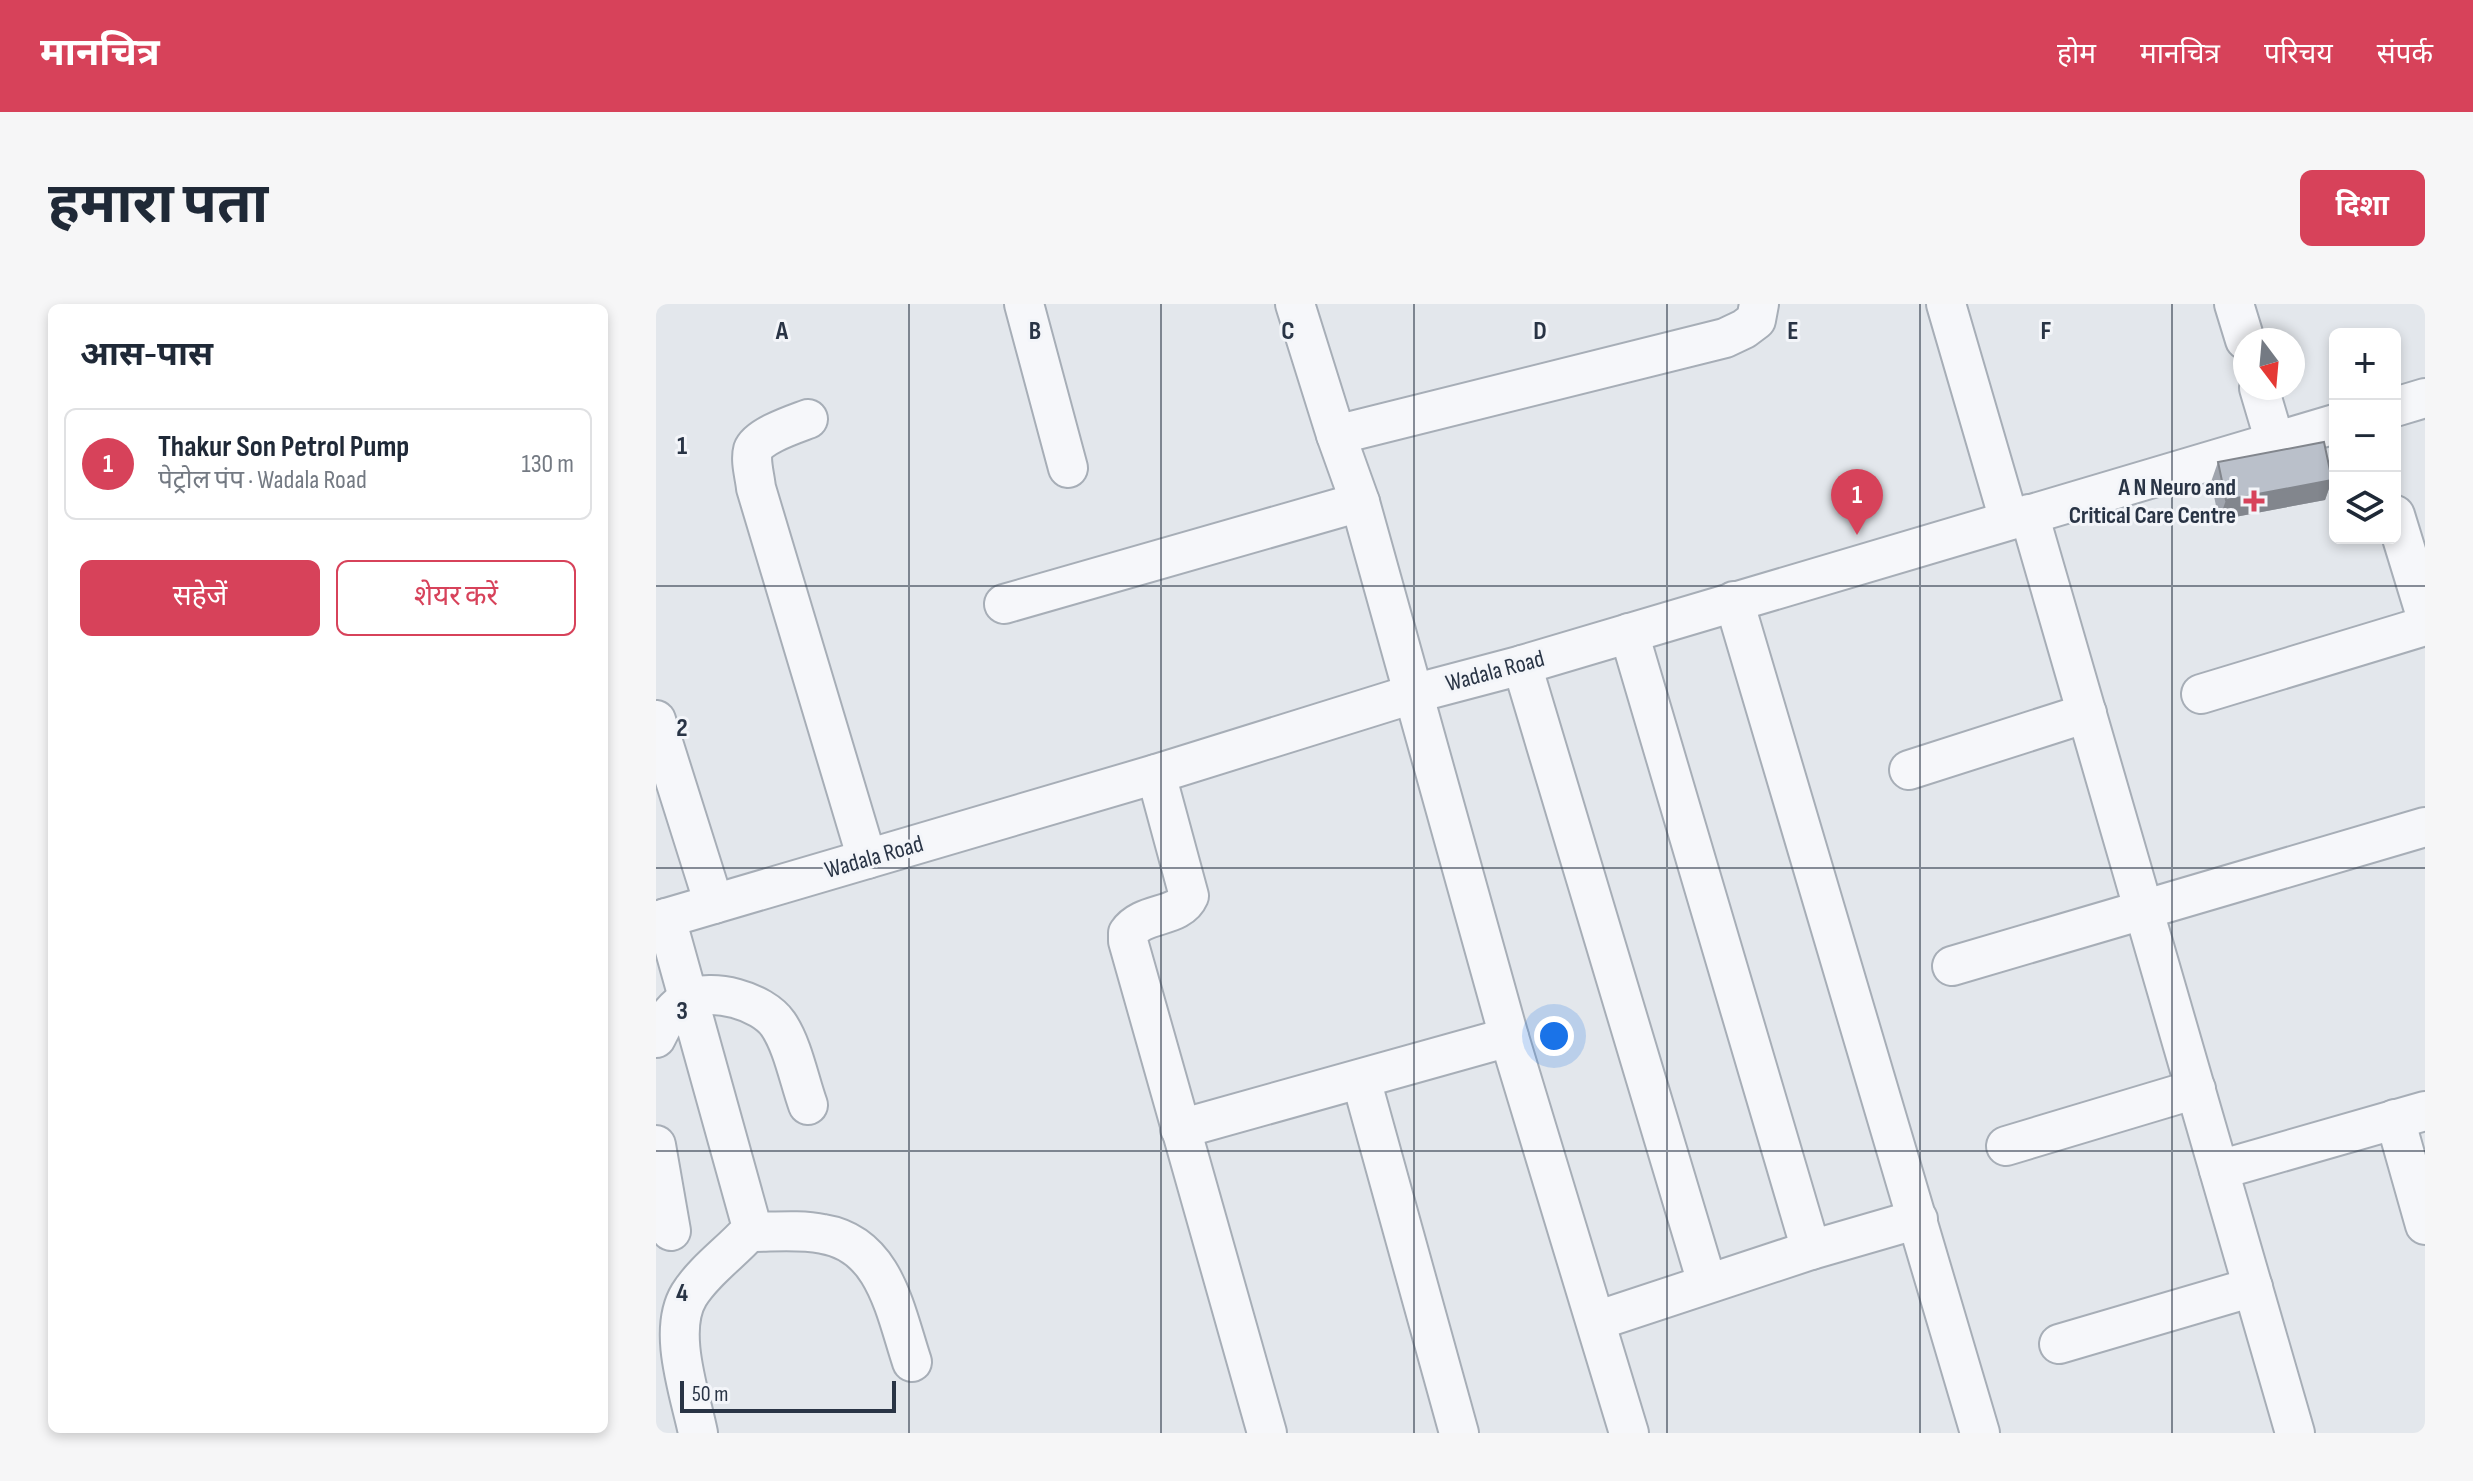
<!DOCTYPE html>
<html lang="hi">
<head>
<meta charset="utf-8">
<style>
  :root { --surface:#fff; --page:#f6f6f7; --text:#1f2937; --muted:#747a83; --line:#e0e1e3; --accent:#d7425a }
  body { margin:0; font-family:"Sofia Sans Condensed","Noto Sans Devanagari",sans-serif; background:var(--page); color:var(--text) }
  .controls { position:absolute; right:24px; top:24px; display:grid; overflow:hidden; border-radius:12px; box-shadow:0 4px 12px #0003 }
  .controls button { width:72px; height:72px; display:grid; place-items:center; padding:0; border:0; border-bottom:2px solid var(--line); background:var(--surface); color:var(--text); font:40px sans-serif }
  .compass { position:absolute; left:1577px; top:24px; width:72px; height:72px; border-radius:50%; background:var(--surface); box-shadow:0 4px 12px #0003; rotate:164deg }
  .scale { position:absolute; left:24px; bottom:20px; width:216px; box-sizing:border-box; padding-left:8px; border:4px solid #293445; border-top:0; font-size:22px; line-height:28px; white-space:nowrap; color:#293445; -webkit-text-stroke:6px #f3f5f9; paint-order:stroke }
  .you { position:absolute; left:898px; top:732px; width:28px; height:28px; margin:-20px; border:6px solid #fff; border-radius:50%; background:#1a73e8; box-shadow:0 0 0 12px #1a73e833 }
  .badge { display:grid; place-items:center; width:52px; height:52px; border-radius:50%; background:var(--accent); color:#fff; font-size:26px; font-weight:700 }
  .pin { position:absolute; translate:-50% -66px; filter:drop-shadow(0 2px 4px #0008) }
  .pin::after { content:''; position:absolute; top:42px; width:28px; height:24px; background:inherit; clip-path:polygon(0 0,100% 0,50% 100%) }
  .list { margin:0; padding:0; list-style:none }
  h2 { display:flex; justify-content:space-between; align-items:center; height:104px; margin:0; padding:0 32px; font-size:34px }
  h2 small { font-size:26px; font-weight:400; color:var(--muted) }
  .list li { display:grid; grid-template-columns:52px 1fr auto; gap:24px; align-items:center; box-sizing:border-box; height:112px; margin:0 16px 16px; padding:0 16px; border:2px solid var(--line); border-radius:12px }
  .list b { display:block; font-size:30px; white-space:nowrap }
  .list p { margin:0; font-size:26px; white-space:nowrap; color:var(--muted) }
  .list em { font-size:26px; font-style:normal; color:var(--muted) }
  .actions { display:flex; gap:16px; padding:24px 32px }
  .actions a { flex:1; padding:18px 0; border:2px solid var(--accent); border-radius:12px; text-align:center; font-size:28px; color:var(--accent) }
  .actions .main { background:var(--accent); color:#fff }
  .icon { flex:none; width:44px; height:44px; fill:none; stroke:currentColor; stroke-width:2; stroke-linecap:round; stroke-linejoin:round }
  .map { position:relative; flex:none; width:1769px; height:1129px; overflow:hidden; border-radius:12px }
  header { display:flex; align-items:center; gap:48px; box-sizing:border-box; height:112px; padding:0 40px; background:var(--accent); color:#fff }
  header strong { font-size:38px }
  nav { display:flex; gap:44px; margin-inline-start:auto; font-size:28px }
  .intro { display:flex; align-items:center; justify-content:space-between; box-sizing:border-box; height:192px; padding:0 48px }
  h1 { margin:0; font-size:56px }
  .button { padding:20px 36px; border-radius:12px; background:var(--accent); color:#fff; font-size:28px; font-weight:700 }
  main { display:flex; gap:48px; padding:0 48px }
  aside { flex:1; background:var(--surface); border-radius:12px; box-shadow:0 4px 12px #0003 }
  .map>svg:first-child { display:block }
</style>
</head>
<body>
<header>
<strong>मानचित्र</strong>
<nav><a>होम</a><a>मानचित्र</a><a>परिचय</a><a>संपर्क</a></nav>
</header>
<div class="intro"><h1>हमारा पता</h1><a class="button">दिशा</a></div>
<main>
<aside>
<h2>आस-पास<small></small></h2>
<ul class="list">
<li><span class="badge">1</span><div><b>Thakur Son Petrol Pump</b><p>पेट्रोल पंप · Wadala Road</p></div><em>130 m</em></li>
</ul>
<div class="actions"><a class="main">सहेजें</a><a>शेयर करें</a></div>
</aside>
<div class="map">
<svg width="1769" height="1129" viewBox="0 0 1769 1129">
  <rect width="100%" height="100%" fill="#e3e7ec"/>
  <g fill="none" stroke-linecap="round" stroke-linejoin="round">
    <defs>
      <g id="minor">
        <path d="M 368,0 L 412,164"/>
        <path d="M 639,0 L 680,131 L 704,198 L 853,733 L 973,1129"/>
        <path d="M 1290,0 L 1353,216"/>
        <path d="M 1578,0 L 1589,36"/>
        <path d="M 1603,84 L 1619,138"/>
        <path d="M 1739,103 L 1769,94"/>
        <path d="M 152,115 C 139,120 102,132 97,146 C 94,157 99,173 100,184 L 211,555"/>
        <path d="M 680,131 L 1069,34 L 1088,25 L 1100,16 L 1103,0"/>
        <path d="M 1373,210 L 1639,1129"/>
        <path d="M 1739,211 L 1769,309"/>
        <path d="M 1078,297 L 1324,1129"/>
        <path d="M 348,300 L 704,198"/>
        <path d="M 973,329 L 1155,946"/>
        <path d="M 866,361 L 1051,979"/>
        <path d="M 1545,390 L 1769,322"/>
        <path d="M 0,416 L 58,600"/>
        <path d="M 1253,466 L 1431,409"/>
        <path d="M 500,470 L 533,592 C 523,615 487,607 472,629 L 472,637 L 611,1129"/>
        <path d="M 10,614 L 95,920 L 93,928 C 74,949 48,967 33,991 C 11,1027 34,1090 42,1129"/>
        <path d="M 0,617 L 500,470 L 760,389 L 866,361 L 1679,120"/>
        <path d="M 1296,662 L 1769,523"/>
        <path d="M 0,734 C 6,720 18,703 31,696 C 56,683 106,697 122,720 C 137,742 143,776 152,801"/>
        <path d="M 705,775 L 803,1129"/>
        <path d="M 1739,815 L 1769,921"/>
        <path d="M 524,825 L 853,733"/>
        <path d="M 0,841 L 15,927"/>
        <path d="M 1350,842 L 1540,785"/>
        <path d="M 1563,866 L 1769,807"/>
        <path d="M 93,928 C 118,928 143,925 167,930 C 229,940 239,1007 256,1058"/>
        <path d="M 940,1017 L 1155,946 L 1262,915"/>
        <path d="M 1403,1040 L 1597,983"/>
      </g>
    </defs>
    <!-- minor casing -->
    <use href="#minor" stroke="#a7aeb7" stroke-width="42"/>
    <!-- minor -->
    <use href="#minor" stroke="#f6f7fa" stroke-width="38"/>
  </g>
  <!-- wall -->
  <path fill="#a0a5ae" d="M 1562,158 L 1676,176 L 1669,196 L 1563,216 L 1555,178 Z"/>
  <!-- shaded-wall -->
  <path fill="#82868d" d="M 1676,176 L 1669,196 L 1563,216 L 1570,196 Z"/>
  <!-- building -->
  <path fill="#bac0ca" stroke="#82868d" stroke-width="2" d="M 1668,138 L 1676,176 L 1570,196 L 1562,158 Z"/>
  <!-- grid -->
  <path fill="none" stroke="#293445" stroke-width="2" stroke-opacity="0.55" d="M 253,0 L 253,1129M 505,0 L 505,1129M 758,0 L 758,1129M 1011,0 L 1011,1129M 1264,0 L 1264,1129M 1516,0 L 1516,1129M 0,282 L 1769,282M 0,564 L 1769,564M 0,847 L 1769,847"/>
  <!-- markers -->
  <path fill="#d7425a" stroke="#f3f5f9" stroke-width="3" d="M1594 185h8v8h8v8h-8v8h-8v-8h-8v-8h8z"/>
  <g text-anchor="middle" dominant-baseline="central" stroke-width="6" stroke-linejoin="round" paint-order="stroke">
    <!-- poi labels -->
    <g font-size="24" font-weight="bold" fill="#293445" stroke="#f3f5f9" text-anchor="end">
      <text x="1580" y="183">A N Neuro and<tspan x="1580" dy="28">Critical Care Centre</tspan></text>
    </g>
    <!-- street labels -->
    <g font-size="24" fill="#293445" stroke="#f3f5f9">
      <text transform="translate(839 367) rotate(-15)">Wadala Road</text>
      <text transform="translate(218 553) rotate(-16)">Wadala Road</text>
    </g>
  </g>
  <g font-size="26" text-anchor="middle" font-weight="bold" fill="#293445" stroke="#f3f5f9" stroke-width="6" stroke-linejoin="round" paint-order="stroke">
    <text x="126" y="35">A</text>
    <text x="379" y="35">B</text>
    <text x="632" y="35">C</text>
    <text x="884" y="35">D</text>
    <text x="1137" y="35">E</text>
    <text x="1390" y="35">F</text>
    <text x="26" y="150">1</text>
    <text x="26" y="432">2</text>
    <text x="26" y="715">3</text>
    <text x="26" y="997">4</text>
  </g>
</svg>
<div class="controls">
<button>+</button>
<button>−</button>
<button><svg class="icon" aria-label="layers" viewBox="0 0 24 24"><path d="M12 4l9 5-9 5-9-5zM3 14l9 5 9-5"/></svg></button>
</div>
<svg class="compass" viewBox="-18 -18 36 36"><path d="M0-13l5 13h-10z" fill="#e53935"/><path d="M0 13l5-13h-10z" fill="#747a83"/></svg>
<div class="scale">50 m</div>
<div class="you"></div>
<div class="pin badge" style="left:1201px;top:231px">1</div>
</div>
</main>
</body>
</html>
